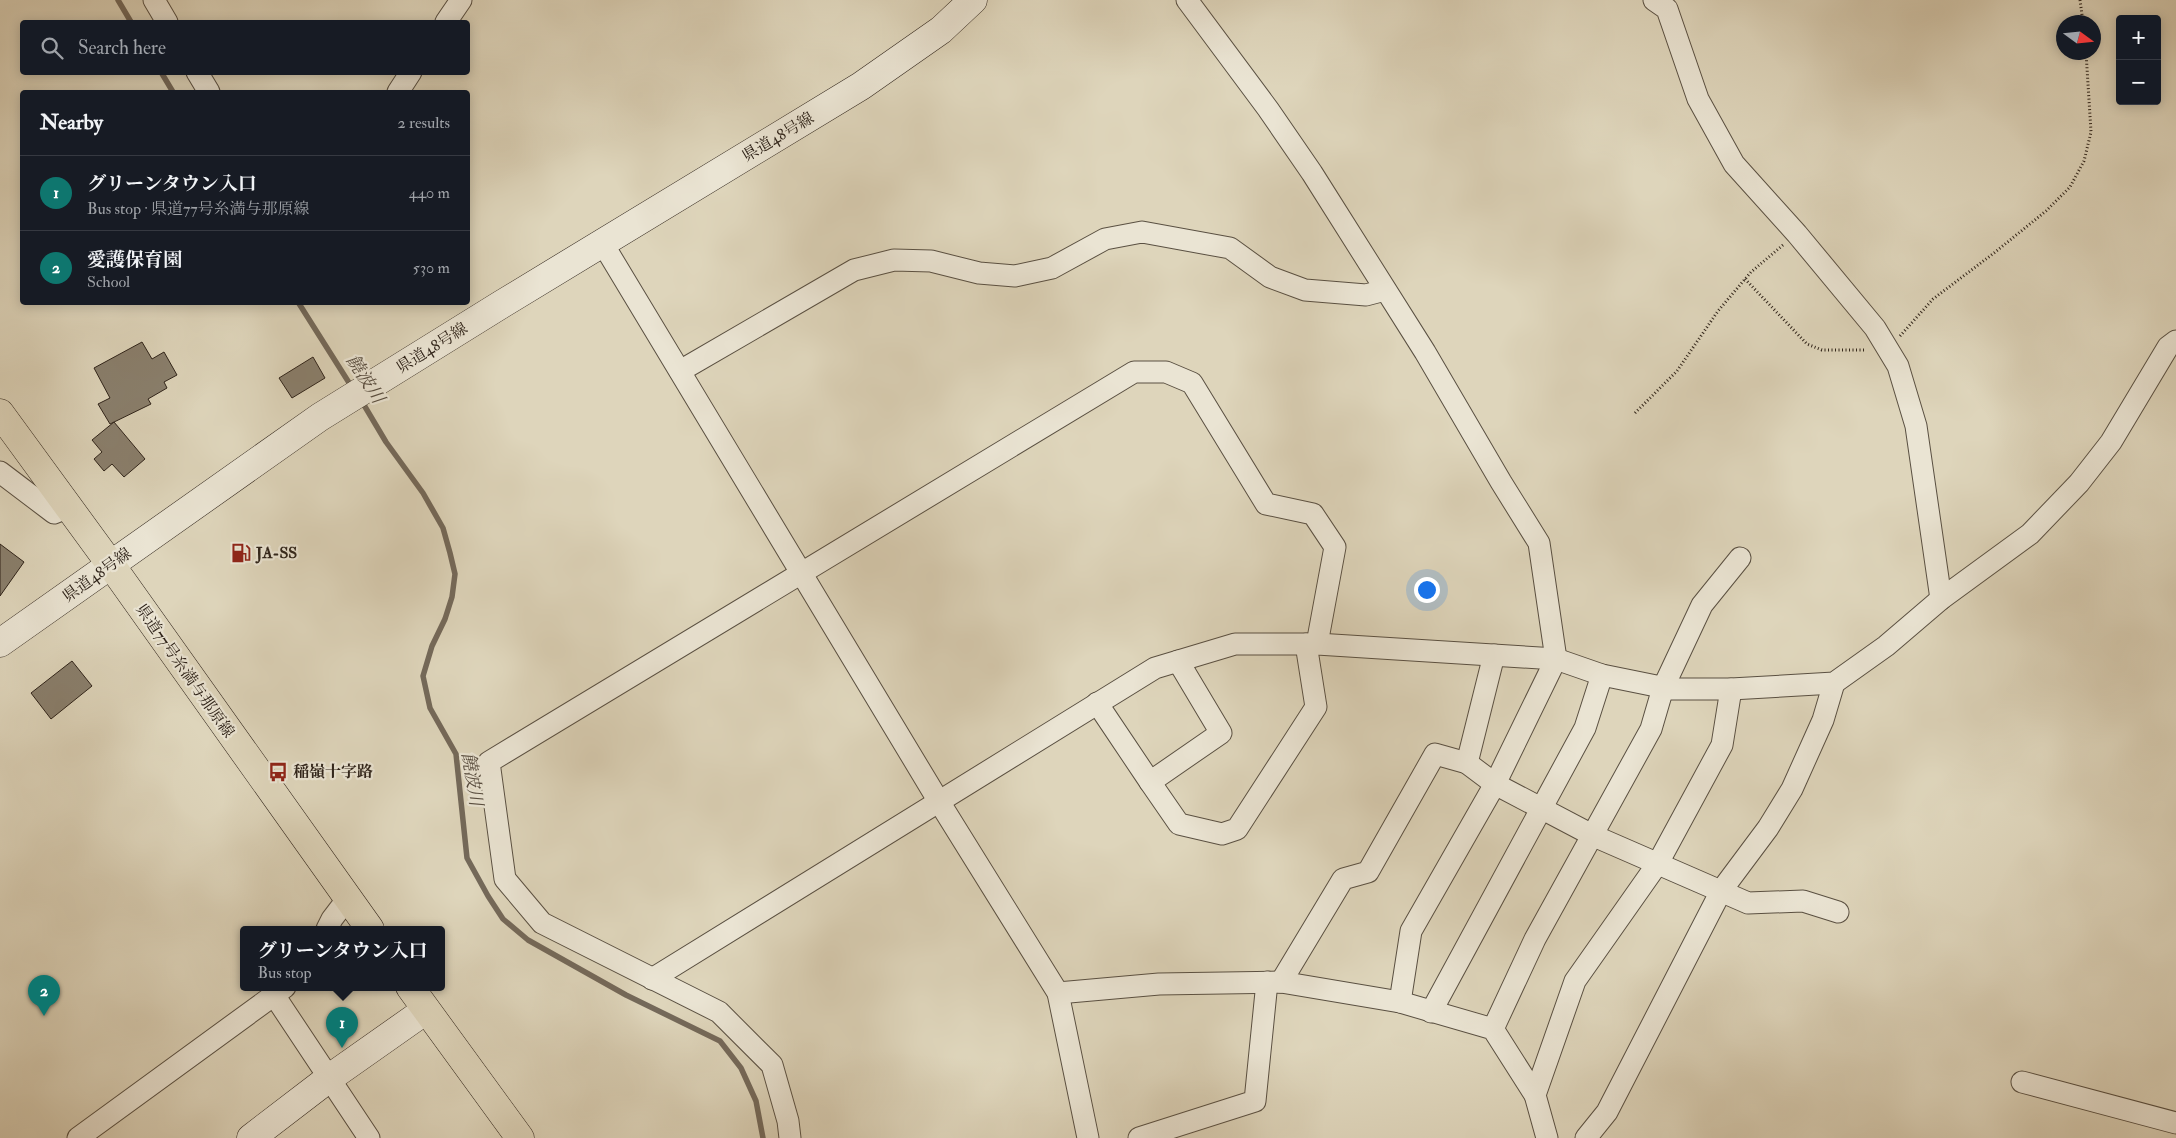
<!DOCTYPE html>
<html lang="en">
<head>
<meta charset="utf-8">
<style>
  :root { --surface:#171b24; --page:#20242c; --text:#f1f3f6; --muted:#9ea1a6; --line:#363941; --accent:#0f766e }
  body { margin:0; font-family:"IM FELL Double Pica","Noto Serif JP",serif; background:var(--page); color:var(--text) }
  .controls { position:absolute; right:15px; top:15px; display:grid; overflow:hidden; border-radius:5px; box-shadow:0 2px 12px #0003 }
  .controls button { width:45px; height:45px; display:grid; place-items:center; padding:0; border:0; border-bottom:1px solid var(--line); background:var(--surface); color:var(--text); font:25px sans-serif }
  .compass { position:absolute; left:2056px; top:15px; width:45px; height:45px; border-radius:50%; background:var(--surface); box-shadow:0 2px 12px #0003; rotate:105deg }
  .you { position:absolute; left:1426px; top:589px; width:18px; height:18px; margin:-12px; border:4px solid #fff; border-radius:50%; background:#1a73e8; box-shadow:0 0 0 8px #1a73e833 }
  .badge { display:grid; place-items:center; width:32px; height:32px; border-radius:50%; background:var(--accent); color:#fff; font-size:16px; font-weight:700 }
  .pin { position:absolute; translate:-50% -41px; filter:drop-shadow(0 1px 2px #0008) }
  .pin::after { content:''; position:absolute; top:26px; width:18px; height:15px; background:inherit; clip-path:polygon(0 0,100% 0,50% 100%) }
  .popup { position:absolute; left:240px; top:926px; width:205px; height:65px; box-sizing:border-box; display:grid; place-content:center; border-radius:5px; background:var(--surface); filter:drop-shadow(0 1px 4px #0005); font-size:16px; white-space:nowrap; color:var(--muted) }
  .popup b { font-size:19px; color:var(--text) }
  .popup::after { content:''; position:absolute; left:50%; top:100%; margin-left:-10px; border:10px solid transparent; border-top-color:var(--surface) }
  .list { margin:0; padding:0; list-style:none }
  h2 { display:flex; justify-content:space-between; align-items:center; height:65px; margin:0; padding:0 20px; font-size:21px }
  h2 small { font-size:16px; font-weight:400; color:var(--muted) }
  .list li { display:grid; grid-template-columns:32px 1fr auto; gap:15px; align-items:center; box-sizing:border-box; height:75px; padding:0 20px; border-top:1px solid var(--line) }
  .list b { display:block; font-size:19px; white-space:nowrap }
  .list p { margin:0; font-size:16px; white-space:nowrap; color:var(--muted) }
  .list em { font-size:16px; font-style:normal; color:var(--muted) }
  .icon { flex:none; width:28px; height:28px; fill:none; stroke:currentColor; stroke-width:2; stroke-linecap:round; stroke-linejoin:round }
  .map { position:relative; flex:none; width:2176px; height:1138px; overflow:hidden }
  .search { position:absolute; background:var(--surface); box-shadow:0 2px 12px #0003; left:20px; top:20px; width:450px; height:55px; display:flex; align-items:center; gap:12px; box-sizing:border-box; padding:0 18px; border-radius:5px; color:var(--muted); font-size:19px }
  .panel { position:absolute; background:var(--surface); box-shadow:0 2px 12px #0003; left:20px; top:90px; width:450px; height:215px; border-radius:5px }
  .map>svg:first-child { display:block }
</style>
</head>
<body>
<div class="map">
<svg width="2176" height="1138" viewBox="0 0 2176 1138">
  <rect width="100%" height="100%" fill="#ded5bb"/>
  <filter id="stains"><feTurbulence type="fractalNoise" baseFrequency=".004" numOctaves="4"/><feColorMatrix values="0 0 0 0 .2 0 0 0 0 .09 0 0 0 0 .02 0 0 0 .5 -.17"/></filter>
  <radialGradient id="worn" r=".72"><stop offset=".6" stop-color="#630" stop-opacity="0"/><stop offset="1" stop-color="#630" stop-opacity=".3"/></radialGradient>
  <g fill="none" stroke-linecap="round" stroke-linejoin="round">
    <!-- stream -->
    <g stroke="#74695a" stroke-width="5.5">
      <path d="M 118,0 L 131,22"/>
      <path d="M 161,72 L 173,92"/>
      <path d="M 298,302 L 353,389"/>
      <path d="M 361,400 L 386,442 L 423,493 L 443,528 L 450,553 L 455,574 L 452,597 L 445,619 L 432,646 L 423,676 L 430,708 L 456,754 L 467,858 L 488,896 L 503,919 L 528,940 L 626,995 L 720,1041 L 741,1068 L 756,1101 L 763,1138"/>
    </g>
  </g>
  <!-- building -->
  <g fill="#8a806e" stroke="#2e231a">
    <path d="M 142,342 L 152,359 L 164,352 L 177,375 L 164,382 L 167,388 L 148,399 L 151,404 L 110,424 L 98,404 L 110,398 L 94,368 Z"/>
    <path d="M 313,357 L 325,378 L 292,398 L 279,378 Z"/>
    <path d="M 114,422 L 145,459 L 124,477 L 112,464 L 104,471 L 94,459 L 102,452 L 92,440 Z"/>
    <path d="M 0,544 L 24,562 L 0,596 Z"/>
    <path d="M 72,661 L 92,686 L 51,719 L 31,693 Z"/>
  </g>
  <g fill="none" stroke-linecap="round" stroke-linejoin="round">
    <defs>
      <g id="street">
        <path d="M 154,0 L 167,22"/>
        <path d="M 1187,0 L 1268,109 L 1312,173 L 1425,352 L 1501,482 L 1539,543 L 1556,659 L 1495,784 L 1411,931 L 1400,1002"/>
        <path d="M 1654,0 L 1667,9 L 1698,99 L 1734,164 L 1797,234 L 1875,328 L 1898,366 L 1916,426 L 1941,599"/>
        <path d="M 446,22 L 461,0"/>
        <path d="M 197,72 L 209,92"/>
        <path d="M 398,92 L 411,72"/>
        <path d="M 603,244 L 938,800 L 1058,993 L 1088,1138"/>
        <path d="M 680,371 L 854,270 L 894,260 L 931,261 L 979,273 L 1015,276 L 1052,268 L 1105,239 L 1142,232 L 1230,248 L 1270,277 L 1305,290 L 1366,295 L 1385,290"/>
        <path d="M 0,472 L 54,513 L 69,507"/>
        <path d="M 1097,703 L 1150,782 L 1221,733 L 1178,661"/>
        <path d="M 1467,763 L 1494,655"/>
        <path d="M 1150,782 L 1179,824 L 1222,834 L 1237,829 L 1316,707 L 1306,644"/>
        <path d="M 327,929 L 332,919 L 348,898"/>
        <path d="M 652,979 L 1155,668 L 1235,644 L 1317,644 L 1556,659 L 1602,675 L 1671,689 L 1731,689 L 1834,683 L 1886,646 L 1941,599 L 2030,534 L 2079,483 L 2111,442 L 2168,347 L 2176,341"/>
        <path d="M 1281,982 L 1343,879 L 1368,872 L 1435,754 L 1467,763 L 1495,784 L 1594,836 L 1748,903 L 1803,901 L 1838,912"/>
        <path d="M 1058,993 L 1159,984 L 1281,982 L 1400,1002 L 1493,1029 L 1535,1095 L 1547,1138"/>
        <path d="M 274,995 L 369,1138"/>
        <path d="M 1431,1012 L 1585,728 L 1602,675"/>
        <path d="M 1493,1029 L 1535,939 L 1651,729 L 1663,688 L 1702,605 L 1740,558"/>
        <path d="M 2022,1082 L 2176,1123"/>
        <path d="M 1535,1095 L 1575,981 L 1658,863 L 1722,745 L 1731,689"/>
        <path d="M 78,1138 L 285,987"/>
        <path d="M 790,1138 L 788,1121 L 772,1065 L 719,1012 L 542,923 L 505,879 L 489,762 L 1134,372 L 1166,372 L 1192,383 L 1266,504 L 1313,514 L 1335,547 L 1317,644"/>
        <path d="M 1139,1138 L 1255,1101 L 1267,982"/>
        <path d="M 1586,1138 L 1607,1112 L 1721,891 L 1768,828 L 1792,789 L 1823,720 L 1834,683"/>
      </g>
      <g id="secondary">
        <path d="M 0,643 L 320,417 L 502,304 L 861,86 L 941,30 L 973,0"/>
        <path d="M 251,1138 L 328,1079 L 426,1010"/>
      </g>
      <g id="primary">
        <path d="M 0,413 L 111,565 L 370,929"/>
        <path d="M 410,987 L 520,1138"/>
      </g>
    </defs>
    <!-- street casing -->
    <use href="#street" stroke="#5a5042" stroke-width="23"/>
    <!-- secondary casing -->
    <use href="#secondary" stroke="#2e231a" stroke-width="29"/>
    <!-- primary casing -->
    <use href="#primary" stroke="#2e231a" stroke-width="29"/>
    <!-- path -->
    <g stroke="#2e231a" stroke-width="3" stroke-dasharray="1 2.5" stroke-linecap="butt">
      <path d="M 2080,0 L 2083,22"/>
      <path d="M 1745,279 L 1807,344 L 1822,350 L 1866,350"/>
      <path d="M 1900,336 L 1933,299 L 1994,253 L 2046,211 L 2070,187 L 2084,161 L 2091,132 L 2086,52"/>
      <path d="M 1635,413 L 1677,371 L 1718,311 L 1751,272 L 1783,245"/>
    </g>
    <!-- street -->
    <use href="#street" stroke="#eae4d3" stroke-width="21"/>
    <!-- secondary -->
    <use href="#secondary" stroke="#eae4d3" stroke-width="28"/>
    <!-- primary -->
    <use href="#primary" stroke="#ded5bb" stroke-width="28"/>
  </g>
  <!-- icons -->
  <defs>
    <symbol id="fuel-bare" viewBox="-9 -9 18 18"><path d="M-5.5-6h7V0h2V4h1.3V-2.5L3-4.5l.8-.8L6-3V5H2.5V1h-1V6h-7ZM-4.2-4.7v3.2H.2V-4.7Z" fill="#8f2418" stroke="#eae4d3" stroke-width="2.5" paint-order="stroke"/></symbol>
    <symbol id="bus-bare" viewBox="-9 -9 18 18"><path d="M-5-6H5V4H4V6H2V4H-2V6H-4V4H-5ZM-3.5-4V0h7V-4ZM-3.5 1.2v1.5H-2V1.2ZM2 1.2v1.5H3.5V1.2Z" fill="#8f2418" stroke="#eae4d3" stroke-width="2.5" paint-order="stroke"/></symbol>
  </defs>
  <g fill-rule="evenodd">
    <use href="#fuel-bare" x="227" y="539" width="28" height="28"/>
    <use href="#bus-bare" x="264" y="758" width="28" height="28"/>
  </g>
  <g text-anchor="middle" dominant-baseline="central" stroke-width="4.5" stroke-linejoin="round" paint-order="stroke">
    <!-- street labels -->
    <g font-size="16" fill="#2e231a" stroke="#eae4d3">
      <text transform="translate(778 137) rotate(-31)">県道48号線</text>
      <text transform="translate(432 348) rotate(-32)">県道48号線</text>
      <text transform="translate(97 575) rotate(-36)">県道48号線</text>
      <text transform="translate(185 671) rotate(55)">県道77号糸満与那原線</text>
    </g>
    <!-- poi labels -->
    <g font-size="16" font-weight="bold" fill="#2e231a" stroke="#eae4d3" text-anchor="start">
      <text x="256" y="553">JA-SS</text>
      <text x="293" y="772">稲嶺十字路</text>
    </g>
    <!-- water labels -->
    <g font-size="18" font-style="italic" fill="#574c3f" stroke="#eae4d3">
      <text transform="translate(365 379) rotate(57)">饒波川</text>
      <text transform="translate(472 779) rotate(81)">饒波川</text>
    </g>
  </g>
  <rect width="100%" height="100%" filter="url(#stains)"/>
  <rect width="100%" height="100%" fill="url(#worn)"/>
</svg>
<div class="controls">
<button>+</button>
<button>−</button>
</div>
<svg class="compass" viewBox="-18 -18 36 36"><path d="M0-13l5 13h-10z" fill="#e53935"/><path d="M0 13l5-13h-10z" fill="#9ea1a6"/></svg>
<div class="you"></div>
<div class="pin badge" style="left:342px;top:1048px">1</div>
<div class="popup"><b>グリーンタウン入口</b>Bus stop</div>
<div class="pin badge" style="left:44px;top:1016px">2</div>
<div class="search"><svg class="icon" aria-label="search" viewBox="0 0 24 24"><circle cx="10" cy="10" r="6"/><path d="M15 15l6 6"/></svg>Search here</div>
<section class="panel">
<h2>Nearby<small>2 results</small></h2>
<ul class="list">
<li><span class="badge">1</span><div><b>グリーンタウン入口</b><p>Bus stop · 県道77号糸満与那原線</p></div><em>440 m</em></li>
<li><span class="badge">2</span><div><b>愛護保育園</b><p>School</p></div><em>530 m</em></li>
</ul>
</section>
</div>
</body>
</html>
